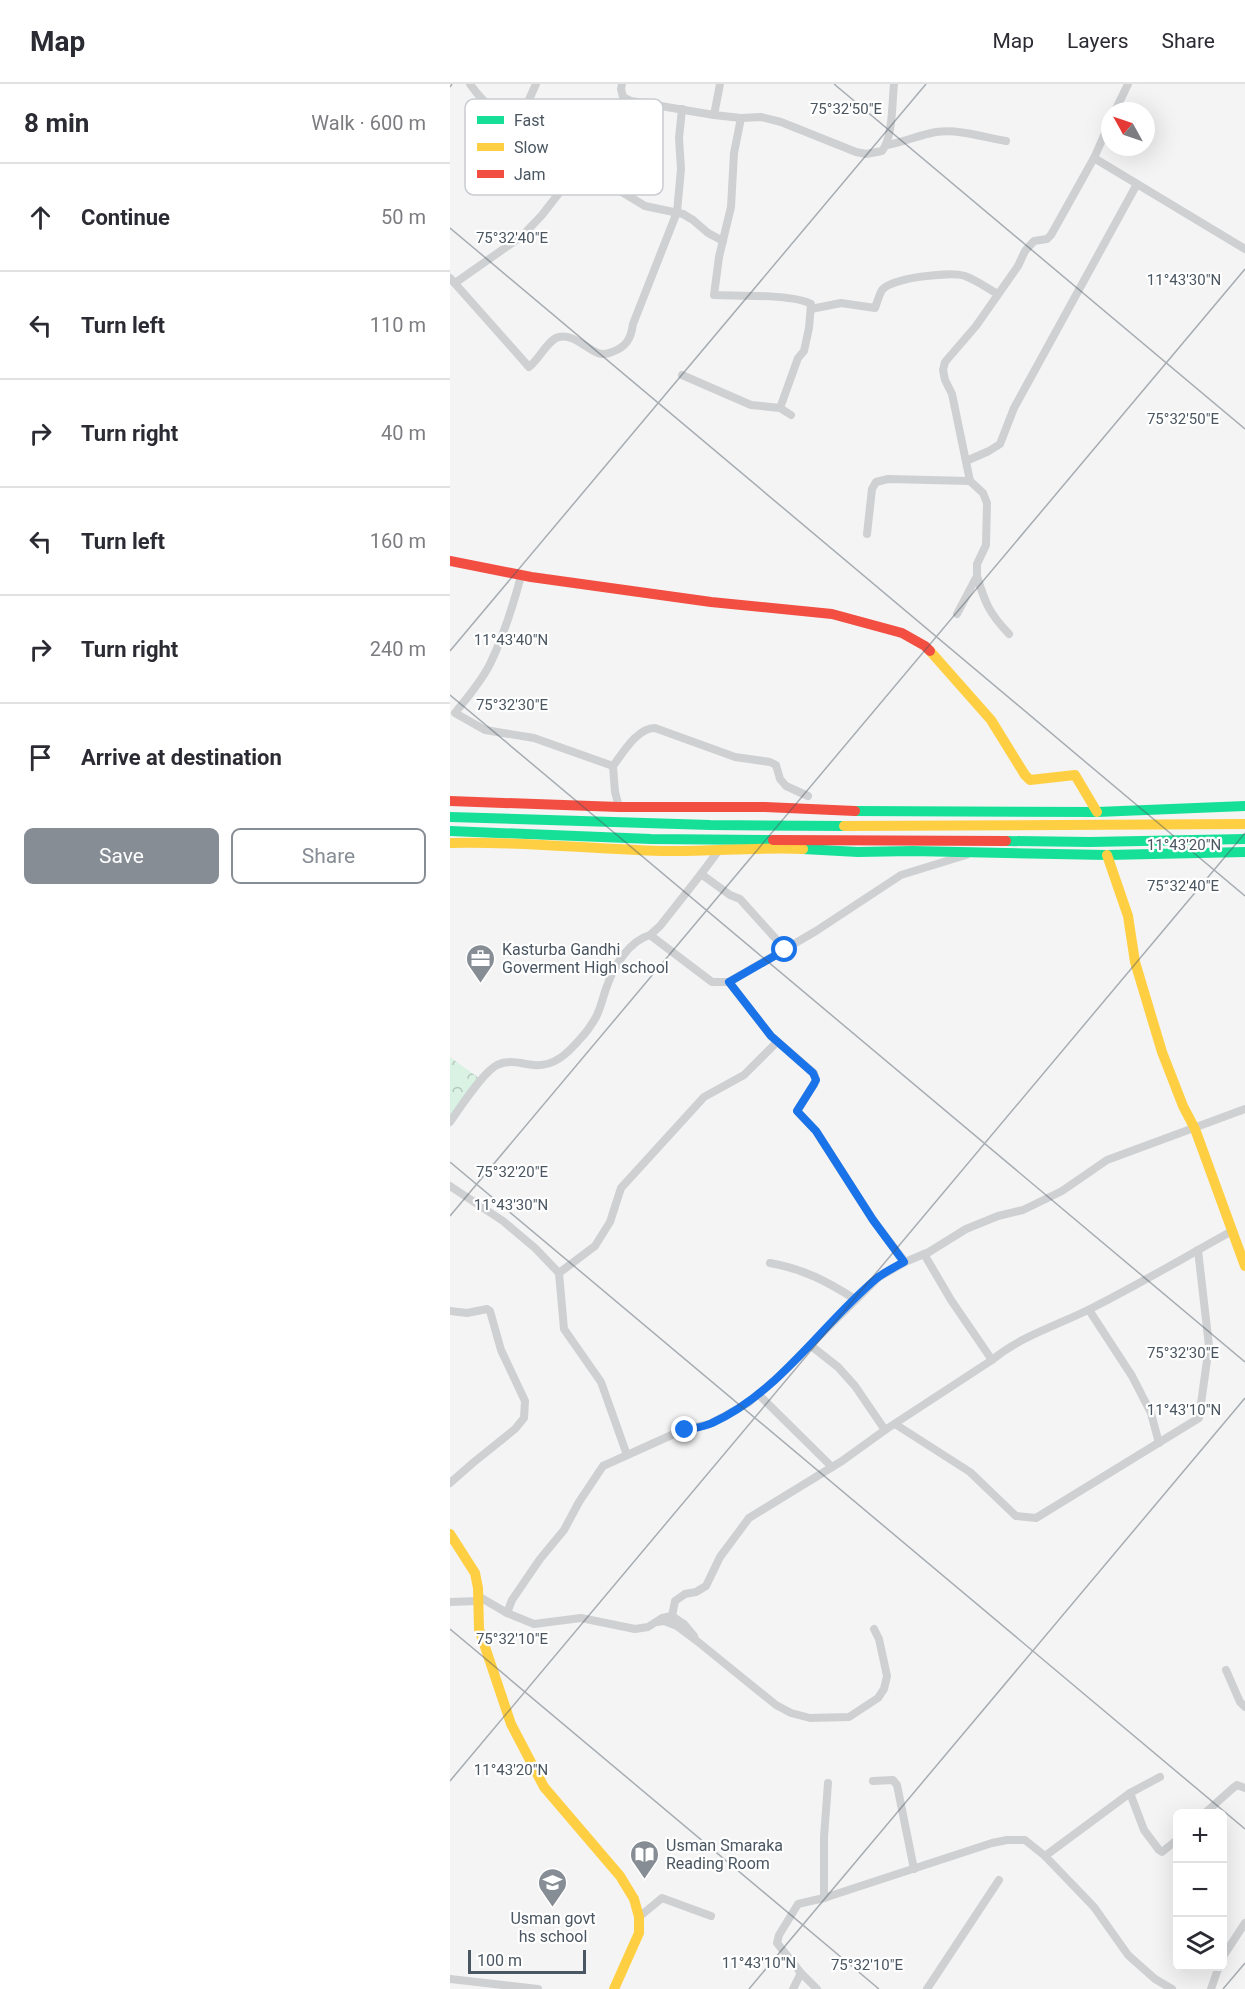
<!DOCTYPE html>
<html lang="en">
<head>
<meta charset="utf-8">
<style>
  :root { --surface:#fff; --page:#f2f2f3; --text:#2b2b33; --muted:#7c7c81; --line:#e1e1e2; --accent:#868d94 }
  body { margin:0; font-family:Roboto,sans-serif; background:var(--page); color:var(--text) }
  .controls { position:absolute; right:18px; bottom:18px; display:grid; overflow:hidden; border-radius:9px; box-shadow:0 6px 24px #0002 }
  .controls button { width:54px; height:54px; display:grid; place-items:center; padding:0; border:0; border-bottom:2px solid var(--line); background:var(--surface); color:var(--text); font:30px sans-serif }
  .compass { position:absolute; left:651px; top:18px; width:54px; height:54px; border-radius:50%; background:var(--surface); box-shadow:0 6px 24px #0002; rotate:310deg }
  .scale { position:absolute; left:18px; bottom:15px; width:118px; box-sizing:border-box; padding-left:6px; border:3px solid #4a5661; border-top:0; font-size:16px; line-height:21px; white-space:nowrap; color:#4a5661; -webkit-text-stroke:4px #fff; paint-order:stroke }
  .stop { position:absolute; width:18px; height:18px; margin:-14px; border:4px solid #1a73e8; border-radius:50%; background:#fff }
  .stop.end { background:#1a73e8; border-color:#fff; box-shadow:0 2px 6px #0008 }
  .list { margin:0; padding:0; list-style:none }
  h2 { display:flex; justify-content:space-between; align-items:center; height:78px; margin:0; padding:0 24px; font-size:26px }
  h2 small { font-size:20px; font-weight:400; color:var(--muted) }
  .list li { display:grid; grid-template-columns:39px 1fr auto; gap:18px; align-items:center; box-sizing:border-box; height:108px; padding:0 24px; border-top:2px solid var(--line) }
  .list b { display:block; font-size:22px; white-space:nowrap }
  .list em { font-size:20px; font-style:normal; color:var(--muted) }
  .actions { display:flex; gap:12px; padding:18px 24px }
  .actions a { flex:1; padding:14px 0; border:2px solid var(--accent); border-radius:9px; text-align:center; font-size:21px; color:var(--accent) }
  .actions .main { background:var(--accent); color:#fff }
  .icon { flex:none; width:33px; height:33px; fill:none; stroke:currentColor; stroke-width:2; stroke-linecap:round; stroke-linejoin:round }
  .map { position:relative; flex:none; width:795px; height:1905px; overflow:hidden }
  header { display:flex; align-items:center; gap:36px; box-sizing:border-box; height:84px; padding:0 30px; background:var(--surface); border-bottom:2px solid var(--line) }
  header strong { font-size:28px }
  nav { display:flex; gap:33px; margin-inline-start:auto; font-size:21px }
  main { display:flex }
  aside { flex:1; background:var(--surface) }
  .map>svg:first-child { display:block }
</style>
</head>
<body>
<header>
<strong>Map</strong>
<nav><a>Map</a><a>Layers</a><a>Share</a></nav>
</header>
<main>
<aside>
<h2>8 min<small>Walk · 600 m</small></h2>
<ul class="list">
<li><svg class="icon" aria-label="ahead" viewBox="0 0 24 24"><path d="M12 20V5M6 11l6-6 6 6"/></svg><div><b>Continue</b></div><em>50 m</em></li>
<li><svg class="icon" aria-label="left" viewBox="0 0 24 24"><path d="M17 20v-9H6M10 6l-5 5 5 5"/></svg><div><b>Turn left</b></div><em>110 m</em></li>
<li><svg class="icon" aria-label="right" viewBox="0 0 24 24"><path d="M7 20v-9h11M14 6l5 5-5 5"/></svg><div><b>Turn right</b></div><em>40 m</em></li>
<li><svg class="icon" aria-label="left" viewBox="0 0 24 24"><path d="M17 20v-9H6M10 6l-5 5 5 5"/></svg><div><b>Turn left</b></div><em>160 m</em></li>
<li><svg class="icon" aria-label="right" viewBox="0 0 24 24"><path d="M7 20v-9h11M14 6l5 5-5 5"/></svg><div><b>Turn right</b></div><em>240 m</em></li>
<li><svg class="icon" aria-label="arrive" viewBox="0 0 24 24"><path d="M6 21V4h12l-3 4 3 4H6"/></svg><div><b>Arrive at destination</b></div></li>
</ul>
<div class="actions"><a class="main">Save</a><a>Share</a></div>
</aside>
<div class="map">
<svg width="795" height="1905" viewBox="0 0 795 1905">
  <defs>
    <pattern id="park-crowns" width="20" height="18" patternUnits="userSpaceOnUse" patternTransform="scale(1.5)"><rect width="20" height="18" fill="#d9f2e3"/><path d="M2 6a3 3 0 1 1 6 0M12 15a3 3 0 1 1 6 0" fill="none" stroke="#b2c7bb"/></pattern>
  </defs>
  <rect width="100%" height="100%" fill="#f4f4f4"/>
  <!-- park -->
  <path fill="url(#park-crowns)" d="M 0,973 L 30,995 L 0,1034 Z"/>
  <g fill="none" stroke-linecap="round" stroke-linejoin="round">
    <!-- street -->
    <g stroke="#ced0d2" stroke-width="8">
      <path d="M 20,0 C 35,22 72,54 99,58"/>
      <path d="M 172,0 L 171,5 L 173,13 L 181,17 L 264,31 L 291,34 L 311,33 L 331,38 L 406,68 L 416,70 L 432,67 C 443,54 442,18 444,0"/>
      <path d="M 665,27 L 678,0"/>
      <path d="M 264,31 L 270,0"/>
      <path d="M 69,45 L 72,31 L 86,0"/>
      <path d="M 437,61 C 454,58 469,51 486,48 C 510,45 533,53 556,57"/>
      <path d="M 644,74 L 795,165"/>
      <path d="M 0,194 L 79,283 C 89,276 98,255 109,253 C 124,250 135,264 148,269 C 153,271 157,270 162,268 C 176,263 181,255 183,240 L 227,128 L 231,85 L 229,54 L 232,25"/>
      <path d="M 5,199 L 72,152 L 92,131 L 127,86 L 132,84 L 195,122 L 233,130 L 243,136 L 258,149 L 273,157"/>
      <path d="M 361,225 L 391,219 L 425,224 C 427,219 429,211 432,206 C 441,194 500,187 515,192 C 526,196 537,204 548,210"/>
      <path d="M 232,291 L 301,321 L 330,324 L 348,274 L 354,267 L 359,244 L 361,220 C 344,210 286,212 264,211 L 269,173 L 281,123 L 284,69 L 291,34"/>
      <path d="M 330,324 L 341,331"/>
      <path d="M 516,377 L 539,367 L 550,360 L 564,324 L 687,100"/>
      <path d="M 417,450 L 422,405 L 426,398 L 438,395 L 520,397"/>
      <path d="M 71,492 C 63,522 54,551 40,580 C 31,598 17,614 5,629 L 35,646 L 84,654 L 163,682 L 165,708 L 169,723"/>
      <path d="M 527,492 C 535,519 539,529 559,550"/>
      <path d="M 507,530 L 527,492 L 527,480 L 536,461 L 537,419 L 533,409 L 520,397 L 502,310 L 495,296 L 493,286 L 495,278 L 526,242 L 568,182 L 575,167 L 584,157 L 597,155 L 601,151 L 644,74 L 660,38"/>
      <path d="M 163,682 C 173,669 187,644 205,644 L 285,673 L 320,678 L 326,681 L 330,695 L 336,702 L 358,712"/>
      <path d="M 251,790 L 269,766"/>
      <path d="M 200,851 L 210,842 L 251,790 L 280,811 L 290,815 L 335,865"/>
      <path d="M 279,898 L 321,952 L 364,989 L 366,996 L 364,1000 L 347,1027 L 366,1047 L 423,1136 L 455,1178"/>
      <path d="M 0,1038 C 10,1024 33,988 47,981 C 60,975 71,980 84,981 C 104,983 118,969 130,955 C 136,949 142,940 146,933 C 151,924 153,912 157,902 C 164,882 179,857 200,851 L 262,898 L 279,898 L 366,847 L 451,791 L 516,771"/>
      <path d="M 0,1102 L 53,1137 L 85,1164 L 109,1189 L 114,1245 L 151,1298 L 177,1371"/>
      <path d="M 474,1170 L 501,1216 L 542,1276"/>
      <path d="M 320,1179 C 354,1185 376,1197 405,1215"/>
      <path d="M 109,1189 L 145,1162 L 160,1138 L 171,1104 L 254,1013 L 294,991 L 327,958"/>
      <path d="M 639,1226 L 682,1292 L 701,1329 L 709,1359"/>
      <path d="M 0,1227 L 17,1229 L 37,1225 L 40,1227 L 51,1266 L 75,1317 L 74,1334 L 65,1345 L 24,1378 L 0,1399"/>
      <path d="M 360,1261 L 388,1283 L 405,1302 L 435,1346"/>
      <path d="M 308,1310 L 382,1383"/>
      <path d="M 445,1340 L 520,1388 L 566,1432 L 586,1434 L 749,1334 L 759,1262 L 748,1166"/>
      <path d="M 28,1512 L 57,1529 L 84,1540 L 131,1534 L 185,1545 L 198,1543 L 212,1534 L 222,1532 L 234,1540 L 244,1552"/>
      <path d="M 0,1518 L 27,1517"/>
      <path d="M 57,1529 L 62,1516 L 90,1475 L 114,1446 L 129,1418 L 153,1382 L 235,1345 L 260,1340 L 298,1319 L 325,1296 L 429,1193 L 455,1178 L 479,1168 L 516,1145 L 548,1132 L 573,1126 L 612,1107 L 657,1076 L 795,1025"/>
      <path d="M 222,1532 L 225,1517 L 235,1510 L 246,1508 L 256,1502 L 270,1473 L 299,1434 L 392,1377 L 435,1346 L 542,1276 C 571,1252 606,1242 640,1225 C 688,1201 735,1173 782,1147"/>
      <path d="M 207,1538 L 214,1537 L 227,1542 L 247,1557 L 326,1621 L 341,1629 L 360,1634 L 399,1633 L 428,1614 L 434,1605 L 437,1592 L 429,1555 L 424,1545"/>
      <path d="M 776,1586 L 790,1618 L 795,1623"/>
      <path d="M 423,1697 L 443,1696 L 447,1701 L 464,1785"/>
      <path d="M 680,1709 L 694,1746 L 709,1766 L 712,1768 L 728,1755"/>
      <path d="M 754,1730 L 783,1704 L 787,1701 L 795,1704"/>
      <path d="M 595,1772 L 680,1709 L 710,1693"/>
      <path d="M 374,1814 L 374,1753 L 378,1699"/>
      <path d="M 189,1833 L 212,1814 L 261,1832"/>
      <path d="M 772,1874 L 795,1839"/>
      <path d="M 0,1895 L 88,1905"/>
      <path d="M 343,1905 L 351,1889"/>
      <path d="M 367,1905 L 351,1889 L 327,1859 L 329,1851 L 348,1820 L 374,1814 L 542,1759 L 557,1756 L 575,1756 L 595,1772 L 644,1823 L 678,1871 L 705,1895 L 722,1905"/>
      <path d="M 477,1905 L 549,1796"/>
      <path d="M 761,1905 L 769,1882"/>
    </g>
    <!-- fast -->
    <g stroke="#16e098" stroke-width="10">
      <path d="M 405,727 L 647,728 L 795,722"/>
      <path d="M 0,733 L 260,741 L 394,742"/>
      <path d="M 0,747 L 201,755 L 323,756"/>
      <path d="M 556,757 L 640,758 L 795,755"/>
      <path d="M 353,765 L 408,768 L 462,767 L 657,771 L 795,768"/>
    </g>
    <!-- slow -->
    <g stroke="#ffcf43" stroke-width="10">
      <path d="M 480,567 L 541,636 L 575,691 L 580,696 L 625,691 L 647,728"/>
      <path d="M 394,742 L 795,740"/>
      <path d="M 0,759 C 71,757 140,765 211,767 C 258,768 306,763 353,765"/>
      <path d="M 657,771 L 678,832 L 685,878 L 712,968 L 733,1022 L 745,1045 L 795,1182"/>
      <path d="M 0,1450 L 25,1489 L 28,1504 L 29,1545 L 61,1640 L 94,1703 L 170,1792 L 184,1815 L 189,1833 L 189,1849 L 164,1905"/>
    </g>
    <!-- jam -->
    <g stroke="#f24e42" stroke-width="10">
      <path d="M 0,477 L 81,493 L 261,518 L 382,530 L 452,549 L 475,562 L 480,567"/>
      <path d="M 0,717 L 169,723 L 315,723 L 405,727"/>
      <path d="M 323,756 L 556,757"/>
    </g>
  </g>
  <g fill="none" stroke-linecap="round" stroke-linejoin="round">
    <!-- route -->
    <path stroke="#1a73e8" stroke-width="8" d="M 235,1346 C 244,1344 254,1343 262,1339 C 330,1308 371,1241 427,1194 C 435,1188 445,1183 454,1178 L 423,1136 L 366,1047 L 347,1027 L 364,1000 L 366,996 L 363,989 L 321,952 L 279,898 L 335,866"/>
  </g>
  <!-- ticks -->
  <path fill="none" stroke="#4a5661" stroke-width="1.5" stroke-opacity="0.45" d="M 384,0 L 795,345M 0,3 L 2,0M 0,144 L 795,812M 0,567 L 476,0M 0,611 L 795,1278M 0,1078 L 795,1745M 0,1132 L 795,185M 0,1545 L 429,1905M 0,1697 L 795,749M 299,1905 L 795,1314M 773,1905 L 795,1879"/>
  <!-- icons -->
  <defs>
    <symbol id="office-pin" viewBox="-11 -11 22 30"><path d="M0 17L-7.5 6A9.5 9.5 0 1 1 7.5 6Z" fill="#868d94" stroke="#fff"/><path d="M-6-3h4V-5.5h4V-3h4V5H-6ZM-1-4.5V-3h2v-1.5ZM-6 0V1H6V0Z" fill="#fff"/></symbol>
    <symbol id="library-pin" viewBox="-11 -11 22 30"><path d="M0 17L-7.5 6A9.5 9.5 0 1 1 7.5 6Z" fill="#868d94" stroke="#fff"/><path d="M-6-4Q-3-5.5-.7-3.5V5Q-3 3-6 4ZM6-4Q3-5.5 .7-3.5V5Q3 3 6 4Z" fill="#fff"/></symbol>
    <symbol id="school-pin" viewBox="-11 -11 22 30"><path d="M0 17L-7.5 6A9.5 9.5 0 1 1 7.5 6Z" fill="#868d94" stroke="#fff"/><path d="M0-5L7-2L0 1L-7-2ZM-4 1L0 2.5L4 1V4Q0 6-4 4Z" fill="#fff"/></symbol>
  </defs>
  <g fill-rule="evenodd">
    <use href="#office-pin" x="14" y="858" width="33" height="45"/>
    <use href="#library-pin" x="178" y="1754" width="33" height="45"/>
    <use href="#school-pin" x="86" y="1782" width="33" height="45"/>
  </g>
  <g text-anchor="middle" dominant-baseline="central" stroke-width="4.5" stroke-linejoin="round" paint-order="stroke">
    <!-- poi labels -->
    <g font-size="16" fill="#4a5661" stroke="#fff" text-anchor="start">
      <text x="52" y="865">Kasturba Gandhi<tspan x="52" dy="18">Goverment High school</tspan></text>
      <text x="216" y="1761">Usman Smaraka<tspan x="216" dy="18">Reading Room</tspan></text>
      <text x="103" y="1834" text-anchor="middle">Usman govt<tspan x="103" dy="18">hs school</tspan></text>
    </g>
  </g>
  <!-- legend -->
  <rect x="15" y="15" width="198" height="96" rx="9" fill="#fff" stroke="#c9ccd0" stroke-width="1.5"/>
  <rect x="27" y="32" width="27" height="8" fill="#16e098"/>
  <rect x="27" y="59" width="27" height="8" fill="#ffcf43"/>
  <rect x="27" y="86" width="27" height="8" fill="#f24e42"/>
  <g font-size="16" fill="#4a5661">
    <text x="64" y="42">Fast</text>
    <text x="64" y="69">Slow</text>
    <text x="64" y="96">Jam</text>
  </g>
  <g font-size="15" text-anchor="middle" fill="#4a5661" stroke="#fff" stroke-width="4.5" stroke-linejoin="round" paint-order="stroke">
    <text x="396" y="30">75°32'50"E</text>
    <text x="62" y="159">75°32'40"E</text>
    <text x="734" y="201">11°43'30"N</text>
    <text x="733" y="340">75°32'50"E</text>
    <text x="61" y="561">11°43'40"N</text>
    <text x="62" y="626">75°32'30"E</text>
    <text x="734" y="766">11°43'20"N</text>
    <text x="733" y="807">75°32'40"E</text>
    <text x="62" y="1093">75°32'20"E</text>
    <text x="61" y="1126">11°43'30"N</text>
    <text x="733" y="1274">75°32'30"E</text>
    <text x="734" y="1331">11°43'10"N</text>
    <text x="62" y="1560">75°32'10"E</text>
    <text x="61" y="1691">11°43'20"N</text>
    <text x="309" y="1884">11°43'10"N</text>
    <text x="417" y="1886">75°32'10"E</text>
  </g>
</svg>
<div class="controls">
<button>+</button>
<button>−</button>
<button><svg class="icon" aria-label="layers" viewBox="0 0 24 24"><path d="M12 4l9 5-9 5-9-5zM3 14l9 5 9-5"/></svg></button>
</div>
<svg class="compass" viewBox="-18 -18 36 36"><path d="M0-13l5 13h-10z" fill="#e53935"/><path d="M0 13l5-13h-10z" fill="#7c7c81"/></svg>
<div class="scale">100 m</div>
<div class="stop" style="left:335px;top:866px"></div>
<div class="stop end" style="left:235px;top:1346px"></div>
</div>
</main>
</body>
</html>
